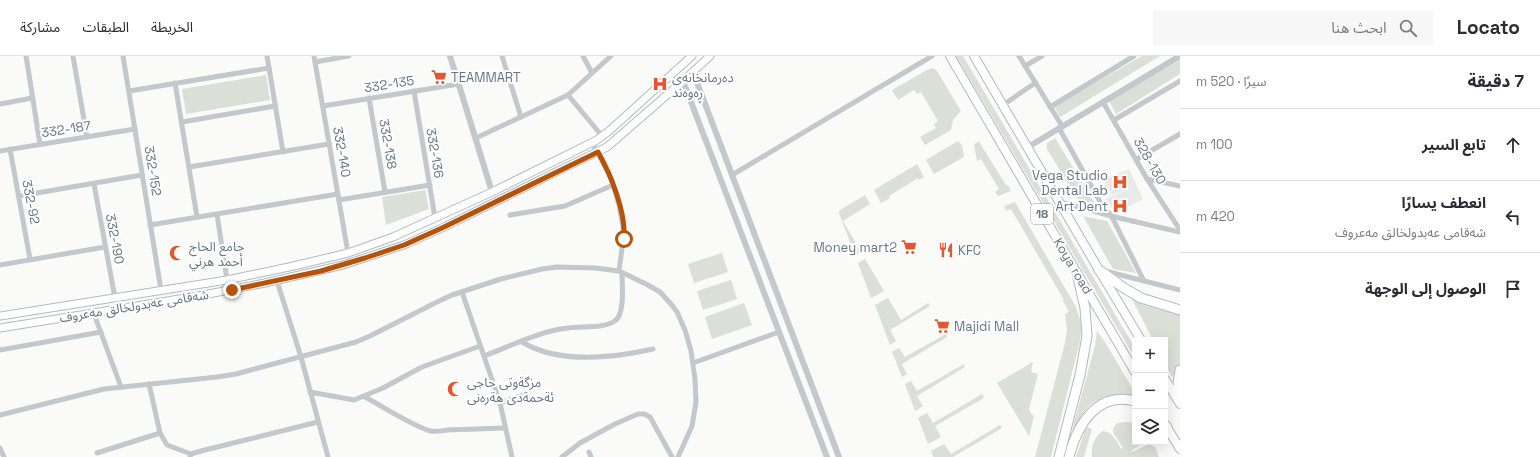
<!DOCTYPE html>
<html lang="ar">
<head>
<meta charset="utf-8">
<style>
  :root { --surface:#fff; --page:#f7f7f7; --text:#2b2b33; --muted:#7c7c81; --line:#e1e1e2 }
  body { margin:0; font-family:"Space Grotesk","Noto Sans Arabic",sans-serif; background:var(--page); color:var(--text); direction:rtl }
  .controls { position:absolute; right:12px; bottom:12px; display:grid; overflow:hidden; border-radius:0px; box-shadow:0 4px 16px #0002 }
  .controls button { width:36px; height:36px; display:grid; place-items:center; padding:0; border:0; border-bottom:1px solid var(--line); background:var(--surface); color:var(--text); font:20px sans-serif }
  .stop { position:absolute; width:12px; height:12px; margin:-9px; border:3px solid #b45309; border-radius:50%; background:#fff }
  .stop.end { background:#b45309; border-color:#fff; box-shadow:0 1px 4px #0008 }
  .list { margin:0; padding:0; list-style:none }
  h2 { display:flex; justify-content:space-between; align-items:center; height:52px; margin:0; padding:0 16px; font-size:17px }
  h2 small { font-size:13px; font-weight:400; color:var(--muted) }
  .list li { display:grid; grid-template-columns:26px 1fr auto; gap:12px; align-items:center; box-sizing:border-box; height:72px; padding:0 16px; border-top:1px solid var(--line) }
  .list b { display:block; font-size:15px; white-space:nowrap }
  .list p { margin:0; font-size:13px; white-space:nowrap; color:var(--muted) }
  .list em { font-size:13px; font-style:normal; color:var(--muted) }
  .icon { flex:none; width:22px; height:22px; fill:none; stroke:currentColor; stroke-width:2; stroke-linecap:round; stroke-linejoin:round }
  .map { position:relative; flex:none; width:1180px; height:401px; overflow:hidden; direction:ltr }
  header { display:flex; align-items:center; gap:24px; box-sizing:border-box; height:56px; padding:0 20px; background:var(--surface); border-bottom:1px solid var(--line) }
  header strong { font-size:19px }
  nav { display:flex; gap:22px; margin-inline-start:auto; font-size:14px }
  .search { width:280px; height:36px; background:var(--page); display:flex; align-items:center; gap:10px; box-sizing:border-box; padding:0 14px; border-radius:0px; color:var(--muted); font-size:15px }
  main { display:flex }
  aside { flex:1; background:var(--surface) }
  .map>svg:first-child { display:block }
</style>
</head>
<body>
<header>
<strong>Locato</strong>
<div class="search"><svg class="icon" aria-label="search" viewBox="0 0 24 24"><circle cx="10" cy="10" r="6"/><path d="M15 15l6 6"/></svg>ابحث هنا</div>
<nav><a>الخريطة</a><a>الطبقات</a><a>مشاركة</a></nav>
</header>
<main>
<aside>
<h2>7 دقيقة<small>سيرًا · 520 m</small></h2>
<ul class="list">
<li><svg class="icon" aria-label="ahead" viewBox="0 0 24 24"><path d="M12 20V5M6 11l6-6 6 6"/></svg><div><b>تابع السير</b></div><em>100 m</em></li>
<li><svg class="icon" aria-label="left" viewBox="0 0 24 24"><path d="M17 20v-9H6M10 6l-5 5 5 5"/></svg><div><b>انعطف يسارًا</b><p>شەقامی عەبدولخالق مەعروف</p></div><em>420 m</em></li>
<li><svg class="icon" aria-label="arrive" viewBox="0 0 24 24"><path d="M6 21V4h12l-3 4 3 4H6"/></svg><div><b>الوصول إلى الوجهة</b></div></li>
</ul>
</aside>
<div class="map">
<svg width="1180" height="401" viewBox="0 0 1180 401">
  <rect width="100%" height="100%" fill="#fafaf8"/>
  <!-- built -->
  <path fill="#e8e9e9" d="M 1129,113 L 1143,143 L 1115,157 L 1106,143 L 1135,130 L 1112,139 L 1103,123 Z"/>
  <!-- green -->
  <g fill="#dadfd7">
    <path d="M 956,0 L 963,0 L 1135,292 L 1135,302 Z"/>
    <path d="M 1142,0 L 1160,0 L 1060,61 L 1054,50 Z"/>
    <path d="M 1180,4 L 1180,18 L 1116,58 L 1109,45 Z"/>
    <path d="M 933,12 L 937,15 L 961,55 L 953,64 L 951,74 L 925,89 L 920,81 L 936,72 L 934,68 L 938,65 L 921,36 L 917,38 L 914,34 L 898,44 L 892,34 L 927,14 Z"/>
    <path d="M 266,19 L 270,44 L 186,58 L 182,33 Z"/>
    <path d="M 1055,82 L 1097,151 L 1077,142 L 1047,93 L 1047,87 Z"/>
    <path d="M 958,85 L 962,89 L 964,101 L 934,118 L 926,104 Z"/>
    <path d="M 979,86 L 1006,129 L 1008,129 L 1011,135 L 998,140 L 995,136 L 999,133 L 981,103 L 977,105 L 974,88 Z"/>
    <path d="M 917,108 L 924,121 L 919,124 L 918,122 L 889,140 L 890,142 L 881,147 L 874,134 Z"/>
    <path d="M 425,134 L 429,153 L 386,169 L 382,141 Z"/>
    <path d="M 865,139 L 870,148 L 843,165 L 861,196 L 855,199 L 839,157 L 840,154 Z"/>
    <path d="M 1015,146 L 1076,251 L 1082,270 L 1080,285 L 1051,401 L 1035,401 L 1065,287 L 1067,273 L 1065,258 L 1069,256 L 1063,245 L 1064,244 L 1011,153 L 1006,155 L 1004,150 Z"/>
    <path d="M 1083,160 L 1107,165 L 1136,217 L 1113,213 Z"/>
    <path d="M 722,197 L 728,216 L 694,227 L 688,208 Z"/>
    <path d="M 865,203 L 884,235 L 871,242 L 858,207 Z"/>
    <path d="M 731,224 L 737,243 L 703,254 L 697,235 Z"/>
    <path d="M 888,242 L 901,264 L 928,247 L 930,250 L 890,274 L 896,285 L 890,289 L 875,249 Z"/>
    <path d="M 1132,243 L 1147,250 L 1180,259 L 1180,307 L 1172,321 L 1165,307 L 1165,284 L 1153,284 Z"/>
    <path d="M 744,247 L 752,269 L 712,283 L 705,261 Z"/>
    <path d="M 1097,275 L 1105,286 L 1135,337 L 1135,340 C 1118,337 1095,340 1084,356 C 1080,363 1078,369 1072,374 L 1095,290 Z"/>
    <path d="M 946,278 L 947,281 L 902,308 L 907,318 L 902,321 L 892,296 L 899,292 L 905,301 Z"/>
    <path d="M 1033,306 L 1031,316 L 1038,318 L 1029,353 L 1031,358 L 1034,360 L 1029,380 L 997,327 Z"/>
    <path d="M 964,308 L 965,311 L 917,340 L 923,350 L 915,355 L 905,328 L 911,325 L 917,335 Z"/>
    <path d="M 982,338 L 984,342 L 935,370 L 941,381 L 928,388 L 918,362 L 927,357 L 933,367 Z"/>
    <path d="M 1128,366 L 1135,367 L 1135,386 L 1145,386 L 1131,395 L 1132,396 L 1149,388 L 1155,391 L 1159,401 L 1092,401 C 1091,390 1094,381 1103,375 C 1112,376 1117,385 1121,393 L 1123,392 L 1114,378 L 1113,373 L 1117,367 Z"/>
    <path d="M 1000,369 L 1002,372 L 953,401 L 933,401 L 931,395 L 944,388 L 951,398 Z"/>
    <path d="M 1087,371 L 1092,373 L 1084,401 L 1076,401 L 1084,377 Z"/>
  </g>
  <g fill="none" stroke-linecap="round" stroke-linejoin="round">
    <defs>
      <g id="secondary">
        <path d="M 0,260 L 227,224 L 289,211 L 348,197 L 393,181 L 492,136 L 597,84 L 609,75 L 692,0"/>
        <path d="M 0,272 L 198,240 L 265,227 L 343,209 L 404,189 L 442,172 L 607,91 L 683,25 L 710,0"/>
      </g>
      <g id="trunk">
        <path d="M 950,0 L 1135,316"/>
        <path d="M 974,0 L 1099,214 L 1141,284"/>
        <path d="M 1165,323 L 1180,348"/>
        <path d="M 1165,368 L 1180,393"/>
      </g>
      <g id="motorway">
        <path d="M 1099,214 L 1124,232 L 1141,242 L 1180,254"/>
        <path d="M 1180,314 L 1178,327 L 1180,339"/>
        <path d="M 1165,369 L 1167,371"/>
        <path d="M 1059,401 L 1080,319 L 1087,280 L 1085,252 L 1077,217"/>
        <path d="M 1069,401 C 1077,369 1097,335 1135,345"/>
      </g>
    </defs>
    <!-- secondary casing -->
    <use href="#secondary" stroke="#b3babf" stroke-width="9"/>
    <!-- trunk casing -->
    <use href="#trunk" stroke="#b4b9bd" stroke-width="10"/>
    <!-- motorway casing -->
    <use href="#motorway" stroke="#b4b9bd" stroke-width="11"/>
    <!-- minor -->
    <g stroke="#c3c8cc" stroke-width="5">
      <path d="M 26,0 L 40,88"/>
      <path d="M 73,0 L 87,81"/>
      <path d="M 123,0 L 161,234"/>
      <path d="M 267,0 L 283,96"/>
      <path d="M 314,0 L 348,197"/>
      <path d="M 502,0 L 521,61"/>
      <path d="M 583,0 L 592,17"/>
      <path d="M 1019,0 L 1062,70"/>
      <path d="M 315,6 L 349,0"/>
      <path d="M 1025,10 L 1042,0"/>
      <path d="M 175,27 L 197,161"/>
      <path d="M 129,35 L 269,12"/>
      <path d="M 414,35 L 435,162"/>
      <path d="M 568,39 L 602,80"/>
      <path d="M 369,42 L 385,136"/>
      <path d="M 1103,46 L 1147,123 L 1180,174"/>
      <path d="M 0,48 L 32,42"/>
      <path d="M 1003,49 L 1035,27"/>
      <path d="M 323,50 L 459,28"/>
      <path d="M 1050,51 L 1134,0"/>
      <path d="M 1114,64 L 1180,25"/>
      <path d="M 182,66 L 275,50"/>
      <path d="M 1059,72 L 1103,151 L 1111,159 L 1144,225"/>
      <path d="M 476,82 L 568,39 L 611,0"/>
      <path d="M 592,86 L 611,122 L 619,149 L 624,177 L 619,215"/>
      <path d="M 10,93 L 30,203"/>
      <path d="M 0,95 L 135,73"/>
      <path d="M 1137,103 L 1180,78"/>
      <path d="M 189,111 L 329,88"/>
      <path d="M 732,119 L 932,0"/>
      <path d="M 1147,123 L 1180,130"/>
      <path d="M 94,128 L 115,242"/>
      <path d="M 19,140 L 142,119"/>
      <path d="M 339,144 L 430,129"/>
      <path d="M 1060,146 L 1115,161 L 1180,176"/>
      <path d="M 217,158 L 227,224"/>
      <path d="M 510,159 L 565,150 L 613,129"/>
      <path d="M 150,169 L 338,138"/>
      <path d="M 0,209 L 105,191"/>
      <path d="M 1105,215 L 1180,234"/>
      <path d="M 277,225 L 301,301 L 328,401"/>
      <path d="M 462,236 L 500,347 L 512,401"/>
      <path d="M 94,258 L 121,331"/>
      <path d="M 522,286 C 558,308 613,302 653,293"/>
      <path d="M 0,294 L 101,276"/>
      <path d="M 484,300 C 511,290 539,275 568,272 C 581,270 606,273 616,264 C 625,256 622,228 622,217"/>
      <path d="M 693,307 L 779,276"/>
      <path d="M 149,328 L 160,377 L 167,389 L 191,398"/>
      <path d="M 310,336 L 354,344 L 383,332 L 422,311 L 480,290"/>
      <path d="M 365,341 C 382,350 414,371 431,375 C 437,376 441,375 447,374 L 505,372"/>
      <path d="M 500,347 L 526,338"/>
      <path d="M 0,359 L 104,333 L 217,321 L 236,318 L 356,286 L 370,280 L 437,246 L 452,239 L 501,223 L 542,213 L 557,211 L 595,212 L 619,215 L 646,228 L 660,236 L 671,248 L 677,256 L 685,274 L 691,295 L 695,323 L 696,346 L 692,370 L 678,401"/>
      <path d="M 0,392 L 4,401"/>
      <path d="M 589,396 L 591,401"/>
      <path d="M 97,397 L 160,377"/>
      <path d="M 190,401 L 191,398 L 201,395 L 318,366"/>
      <path d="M 562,401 L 580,387 L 615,368 L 638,358 L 644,358 L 650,361 L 672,401"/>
    </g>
    <!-- tertiary -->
    <g stroke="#c3c8cc" stroke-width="6">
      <path d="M 450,0 L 492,136"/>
      <path d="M 693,16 L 839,401"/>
      <path d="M 683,25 L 827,401"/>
      <path d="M 1028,91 L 1180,0"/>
    </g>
    <!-- secondary -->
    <use href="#secondary" stroke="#fff" stroke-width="7"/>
    <!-- trunk -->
    <use href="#trunk" stroke="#fff" stroke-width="8"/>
    <!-- motorway -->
    <use href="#motorway" stroke="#fff" stroke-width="9"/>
  </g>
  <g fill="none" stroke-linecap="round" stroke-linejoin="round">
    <!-- route -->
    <path stroke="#b45309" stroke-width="5" d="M 232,234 L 321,215 L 365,202 L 404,189 L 442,172 L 598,96 C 611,119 626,156 624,183"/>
  </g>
  <!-- icons -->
  <defs>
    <symbol id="supermarket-bare" viewBox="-9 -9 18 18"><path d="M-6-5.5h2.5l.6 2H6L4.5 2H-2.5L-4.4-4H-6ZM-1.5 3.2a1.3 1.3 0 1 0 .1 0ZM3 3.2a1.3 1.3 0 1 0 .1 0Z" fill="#e4572e" stroke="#fff" stroke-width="2.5" paint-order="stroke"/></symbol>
    <symbol id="hospital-bare" viewBox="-9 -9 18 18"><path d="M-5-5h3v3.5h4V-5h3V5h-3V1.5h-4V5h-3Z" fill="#e4572e" stroke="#fff" stroke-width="2.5" paint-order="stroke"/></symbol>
    <symbol id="restaurant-bare" viewBox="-9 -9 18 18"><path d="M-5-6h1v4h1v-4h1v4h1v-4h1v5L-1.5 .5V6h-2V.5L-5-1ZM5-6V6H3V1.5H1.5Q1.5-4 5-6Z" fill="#e4572e" stroke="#fff" stroke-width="2.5" paint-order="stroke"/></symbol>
    <symbol id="mosque-bare" viewBox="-9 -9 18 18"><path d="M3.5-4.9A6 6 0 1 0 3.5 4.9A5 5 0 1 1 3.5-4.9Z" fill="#e4572e" stroke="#fff" stroke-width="2.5" paint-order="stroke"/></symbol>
  </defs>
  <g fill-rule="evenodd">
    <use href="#supermarket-bare" x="428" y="10" width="22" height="22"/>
    <use href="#hospital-bare" x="649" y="17" width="22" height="22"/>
    <use href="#hospital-bare" x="1109" y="115" width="22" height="22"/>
    <use href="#hospital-bare" x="1109" y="139" width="22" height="22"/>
    <use href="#supermarket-bare" x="898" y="180" width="22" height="22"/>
    <use href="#restaurant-bare" x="935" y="183" width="22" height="22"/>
    <use href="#mosque-bare" x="166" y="186" width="22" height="22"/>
    <use href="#supermarket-bare" x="931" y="259" width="22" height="22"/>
    <use href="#mosque-bare" x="444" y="322" width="22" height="22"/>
  </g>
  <g text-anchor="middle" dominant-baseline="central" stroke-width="4" stroke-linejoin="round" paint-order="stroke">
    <!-- shield labels -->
    <rect fill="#fff" stroke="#939fa8" stroke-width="1" x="1031" y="148" width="22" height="20" rx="3"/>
    <g font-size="12" font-weight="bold" fill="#657683">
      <text x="1042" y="158">18</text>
    </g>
    <!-- poi labels -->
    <g font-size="13" fill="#657683" stroke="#fff" text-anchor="start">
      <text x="451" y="21">TEAMMART</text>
      <text x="672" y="21">دەرمانخانەی<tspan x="672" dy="15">ڕەوەند</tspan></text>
      <text x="1108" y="119" text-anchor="end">Vega Studio<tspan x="1108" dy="15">Dental Lab</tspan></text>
      <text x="1108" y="150" text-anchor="end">Art Dent</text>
      <text x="189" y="190">جامع الحاج<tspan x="189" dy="15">أحمد هرني</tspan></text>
      <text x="897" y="191" text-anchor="end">Money mart2</text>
      <text x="958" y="194">KFC</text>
      <text x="954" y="270">Majidi Mall</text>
      <text x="467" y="326">مزگةوتی حاجی<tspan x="467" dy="15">ئةحمةدی هةرەنی</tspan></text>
    </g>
    <!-- street labels -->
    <g font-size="13" fill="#657683" stroke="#fff">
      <text transform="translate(389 28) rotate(-9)">332-135</text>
      <text transform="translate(66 73) rotate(-9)">332-187</text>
      <text transform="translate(388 88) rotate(80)">332-138</text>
      <text transform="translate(342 96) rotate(80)">332-140</text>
      <text transform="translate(435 97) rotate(80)">332-136</text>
      <text transform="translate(1150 105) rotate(60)">328-130</text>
      <text transform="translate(153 115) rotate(81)">332-152</text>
      <text transform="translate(31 146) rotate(79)">332-92</text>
      <text transform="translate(115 183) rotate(79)">332-190</text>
      <text transform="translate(1073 210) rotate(59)">Koya road</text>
      <text transform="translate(134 250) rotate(-9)">شەقامی عەبدولخالق مەعروف</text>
    </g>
  </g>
</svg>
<div class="controls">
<button>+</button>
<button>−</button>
<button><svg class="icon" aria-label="layers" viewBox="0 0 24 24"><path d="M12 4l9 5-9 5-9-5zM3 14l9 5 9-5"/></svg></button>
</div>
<div class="stop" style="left:624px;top:183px"></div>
<div class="stop end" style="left:232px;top:234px"></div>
</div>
</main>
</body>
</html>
